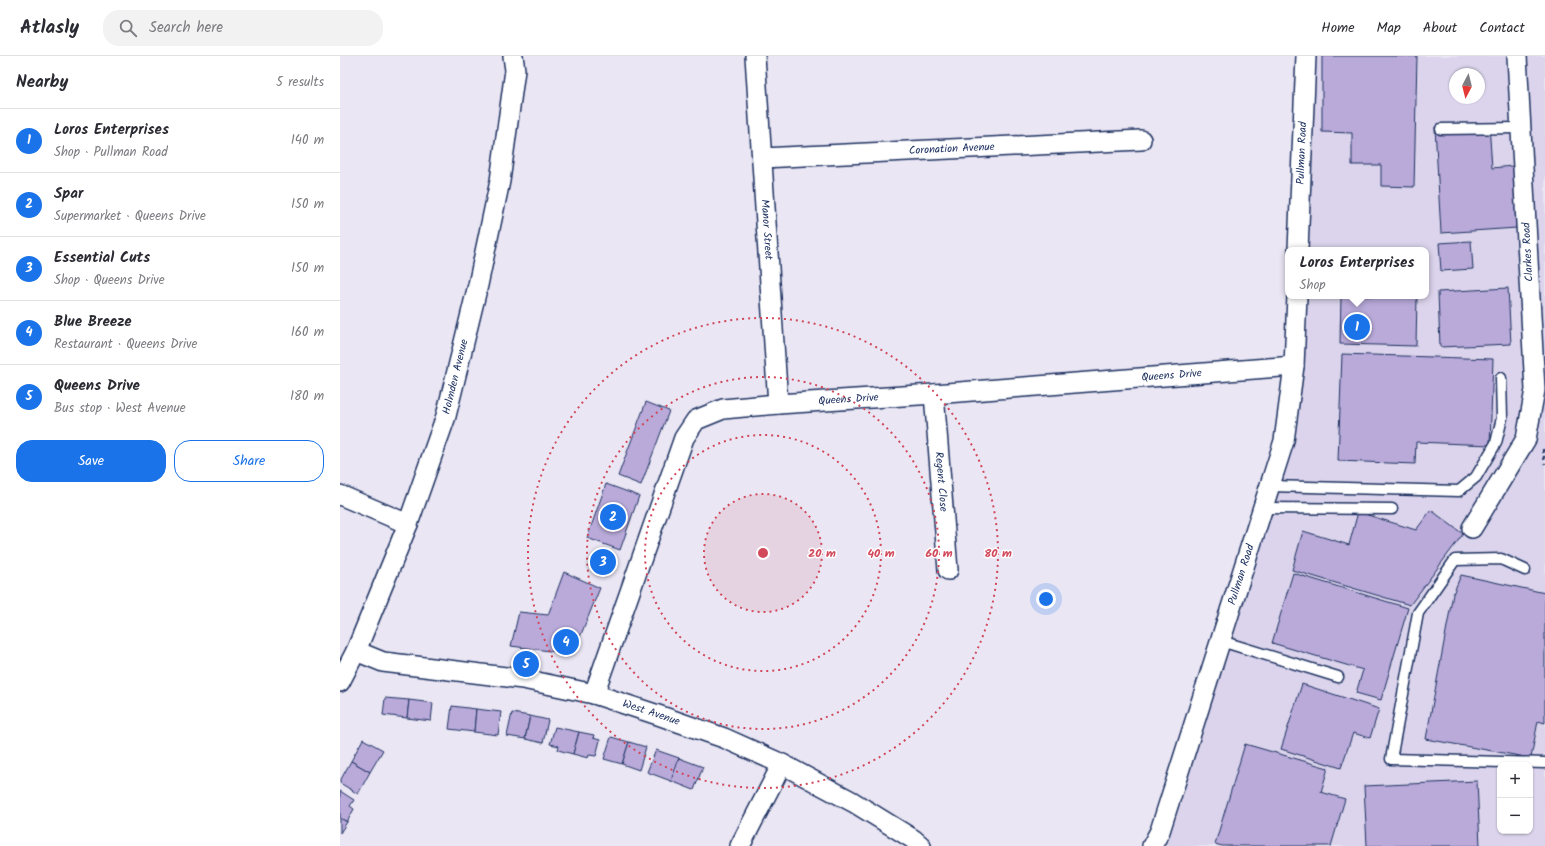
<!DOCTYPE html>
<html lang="en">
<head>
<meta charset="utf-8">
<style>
  :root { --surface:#fff; --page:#f2f2f3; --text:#2b2b33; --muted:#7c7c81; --line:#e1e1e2; --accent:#1a73e8 }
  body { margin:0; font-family:Kalam,sans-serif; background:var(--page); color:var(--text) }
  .controls { position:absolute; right:12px; bottom:12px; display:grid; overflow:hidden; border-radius:8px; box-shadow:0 1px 3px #0004 }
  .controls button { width:36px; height:36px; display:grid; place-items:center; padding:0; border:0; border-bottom:1px solid var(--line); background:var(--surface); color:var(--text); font:20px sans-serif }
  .compass { position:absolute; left:1109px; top:12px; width:36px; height:36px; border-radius:50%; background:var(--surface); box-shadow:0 1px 3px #0004; rotate:187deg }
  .you { position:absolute; left:706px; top:543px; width:14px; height:14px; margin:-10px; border:3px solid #fff; border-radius:50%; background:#1a73e8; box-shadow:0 0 0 6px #1a73e833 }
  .badge { display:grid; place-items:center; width:26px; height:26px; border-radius:50%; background:var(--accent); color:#fff; font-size:13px; font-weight:700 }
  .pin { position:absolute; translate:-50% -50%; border:2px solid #fff; box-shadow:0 1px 4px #0006 }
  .popup { position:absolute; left:945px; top:191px; width:144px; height:52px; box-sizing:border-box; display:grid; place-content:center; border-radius:8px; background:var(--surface); filter:drop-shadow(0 1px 3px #0005); font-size:13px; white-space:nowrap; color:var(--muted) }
  .popup b { font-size:15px; color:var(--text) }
  .popup::after { content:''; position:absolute; left:50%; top:100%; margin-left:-8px; border:8px solid transparent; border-top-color:var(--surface) }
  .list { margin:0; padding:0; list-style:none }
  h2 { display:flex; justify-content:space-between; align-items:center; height:52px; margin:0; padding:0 16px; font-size:17px }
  h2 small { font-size:13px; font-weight:400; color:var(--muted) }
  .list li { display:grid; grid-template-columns:26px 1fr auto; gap:12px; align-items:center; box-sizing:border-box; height:64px; padding:0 16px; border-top:1px solid var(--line) }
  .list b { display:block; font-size:15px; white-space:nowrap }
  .list p { margin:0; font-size:13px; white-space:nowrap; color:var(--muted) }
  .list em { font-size:13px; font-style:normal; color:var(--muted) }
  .actions { display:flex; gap:8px; padding:12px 16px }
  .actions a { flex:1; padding:9px 0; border:1px solid var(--accent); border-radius:16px; text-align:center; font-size:14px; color:var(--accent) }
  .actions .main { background:var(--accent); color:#fff }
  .icon { flex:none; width:22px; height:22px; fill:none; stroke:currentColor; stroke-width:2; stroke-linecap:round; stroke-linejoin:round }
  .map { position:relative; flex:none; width:1205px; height:790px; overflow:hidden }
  header { display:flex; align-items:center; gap:24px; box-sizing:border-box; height:56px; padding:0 20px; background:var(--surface); border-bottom:1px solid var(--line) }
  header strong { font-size:19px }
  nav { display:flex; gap:22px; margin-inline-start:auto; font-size:14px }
  .search { width:280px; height:36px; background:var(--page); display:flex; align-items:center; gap:10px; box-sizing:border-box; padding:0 14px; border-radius:16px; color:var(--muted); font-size:15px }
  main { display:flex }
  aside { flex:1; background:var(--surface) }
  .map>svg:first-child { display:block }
</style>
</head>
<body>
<header>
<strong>Atlasly</strong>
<div class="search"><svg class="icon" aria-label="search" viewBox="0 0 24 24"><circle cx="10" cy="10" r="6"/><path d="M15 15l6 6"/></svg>Search here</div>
<nav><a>Home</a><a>Map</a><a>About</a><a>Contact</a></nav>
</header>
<main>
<aside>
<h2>Nearby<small>5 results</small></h2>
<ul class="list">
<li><span class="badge">1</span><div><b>Loros Enterprises</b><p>Shop · Pullman Road</p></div><em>140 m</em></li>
<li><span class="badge">2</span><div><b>Spar</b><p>Supermarket · Queens Drive</p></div><em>150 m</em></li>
<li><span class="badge">3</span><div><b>Essential Cuts</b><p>Shop · Queens Drive</p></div><em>150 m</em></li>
<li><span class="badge">4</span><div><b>Blue Breeze</b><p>Restaurant · Queens Drive</p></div><em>160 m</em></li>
<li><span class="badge">5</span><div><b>Queens Drive</b><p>Bus stop · West Avenue</p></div><em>180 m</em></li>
</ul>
<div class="actions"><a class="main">Save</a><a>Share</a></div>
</aside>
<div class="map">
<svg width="1205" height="790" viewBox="0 0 1205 790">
  <rect width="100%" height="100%" fill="#eae6f4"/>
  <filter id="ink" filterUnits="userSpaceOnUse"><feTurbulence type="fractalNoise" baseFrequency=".025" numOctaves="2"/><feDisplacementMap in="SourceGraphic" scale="8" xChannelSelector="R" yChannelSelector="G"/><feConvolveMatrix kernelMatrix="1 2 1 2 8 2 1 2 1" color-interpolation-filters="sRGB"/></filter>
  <g filter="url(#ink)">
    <!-- built -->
    <path fill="#dbd4ec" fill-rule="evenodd" d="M 966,0 L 1205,0 L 1205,790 L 808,790 L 820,775 L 954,310 L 957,240 L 1086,240 L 1086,194 L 958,194 ZM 1115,18 L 1139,18 L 1139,42 L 1115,42 ZM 1160,709 L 1190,709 L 1190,775 L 1160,775 Z"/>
    <!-- building -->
    <g fill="#b9aada" stroke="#1b2f5e">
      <path d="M 982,0 L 1077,0 L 1074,131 L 1041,130 L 1041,109 L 1012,109 L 1012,77 L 982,76 Z"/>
      <path d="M 1149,68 L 1152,112 L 1173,110 L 1177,172 L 1101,177 L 1095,71 Z"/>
      <path d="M 1131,185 L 1133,213 L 1101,215 L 1099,187 Z"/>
      <path d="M 1168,232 L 1171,288 L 1100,291 L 1098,236 Z"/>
      <path d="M 1001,240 L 1077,240 L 1076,290 L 1000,288 Z"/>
      <path d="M 1002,298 L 1153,303 L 1150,389 L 1076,386 L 1075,408 L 998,405 Z"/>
      <path d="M 306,346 L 329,355 L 301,429 L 278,420 Z"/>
      <path d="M 266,428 L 299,440 L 280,494 L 247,482 Z"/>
      <path d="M 1091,454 L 1123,478 L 1070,549 L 952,514 L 963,475 L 1009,489 L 1018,456 L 1076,474 Z"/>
      <path d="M 224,516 L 260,532 L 233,598 L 171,590 L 179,556 L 208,559 Z"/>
      <path d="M 953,517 L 1068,552 L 1041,644 L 1016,637 L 1023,614 L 932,587 Z"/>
      <path d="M 1121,519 L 1205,537 L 1205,667 L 1198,665 L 1191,702 L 1086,683 L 1113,538 Z"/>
      <path d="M 962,628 L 1039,653 L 1030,682 L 1013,677 L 1001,712 L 941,693 Z"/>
      <path d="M 45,642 L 69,644 L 67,662 L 43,659 Z"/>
      <path d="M 69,644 L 93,647 L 91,665 L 67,662 Z"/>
      <path d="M 112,650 L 136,653 L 134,676 L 109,673 Z"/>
      <path d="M 136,653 L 161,656 L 158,679 L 134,676 Z"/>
      <path d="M 172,657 L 190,660 L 185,683 L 167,680 Z"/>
      <path d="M 190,660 L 208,664 L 203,687 L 185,683 Z"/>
      <path d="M 215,671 L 239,676 L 233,698 L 218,694 L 219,690 L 210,688 Z"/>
      <path d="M 239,676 L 254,679 L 253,682 L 260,684 L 256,700 L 249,699 L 248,702 L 233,698 Z"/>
      <path d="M 271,681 L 289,686 L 282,708 L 264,703 Z"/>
      <path d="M 23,683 L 43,694 L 30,716 L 11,705 Z"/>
      <path d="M 289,686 L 306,691 L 299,714 L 282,708 Z"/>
      <path d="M 905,688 L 988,712 L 981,736 L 1005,743 L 991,790 L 882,790 L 875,788 Z"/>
      <path d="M 316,694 L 339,702 L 331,725 L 307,716 Z"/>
      <path d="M 339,702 L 363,711 L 354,734 L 331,725 Z"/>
      <path d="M 11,705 L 30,716 L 18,738 L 0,727 L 0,725 Z"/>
      <path d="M 1137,725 L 1140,790 L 1027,790 L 1024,730 Z"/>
      <path d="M 0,735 L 14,744 L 10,750 L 14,753 L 7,766 L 0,762 Z"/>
      <path d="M 0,762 L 7,766 L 0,777 Z"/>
    </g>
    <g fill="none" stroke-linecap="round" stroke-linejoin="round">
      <defs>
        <g id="lane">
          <path d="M 1101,73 L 1181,72"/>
          <path d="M 930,430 L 1119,435 L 1136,421 L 1156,387 L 1162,362 L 1161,322"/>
          <path d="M 924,452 L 1052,453"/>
          <path d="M 1185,514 L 1161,503 L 1115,504 L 1078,557 L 1051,703 L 1205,707"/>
          <path d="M 881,585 L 998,621"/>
        </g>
        <g id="street">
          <path id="s1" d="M 415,0 L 438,348"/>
          <path id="s2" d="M 422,102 L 801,84"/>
          <path id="s3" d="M 958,194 L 966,0"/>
          <path id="s4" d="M 594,338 L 608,514"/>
          <path d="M 0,439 L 68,468"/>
          <path d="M 1132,472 L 1186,383 L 1195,334 L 1177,0"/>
          <path id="s5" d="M 16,595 L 43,606 L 183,623 L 254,638 L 318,659 L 384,682 L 442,708 L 513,746 L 573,783 L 581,790"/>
          <path id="s6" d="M 0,626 L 16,595 L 68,468 L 106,360 L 138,229 L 160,125 L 175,14 L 173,0"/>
          <path id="s7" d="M 254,638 L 344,382 L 356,364 L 383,353 L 438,348 L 594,338 L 954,310"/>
          <path d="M 400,790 L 442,708"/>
          <path id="s8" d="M 812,790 L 820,775 L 944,385 L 954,310 L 957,240"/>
        </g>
      </defs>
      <!-- lane casing -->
      <use href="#lane" stroke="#1b2f5e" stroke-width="13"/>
      <!-- street casing -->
      <use href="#street" stroke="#1b2f5e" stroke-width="22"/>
      <!-- path -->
      <path stroke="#1b2f5e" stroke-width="2.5" stroke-dasharray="4 3" stroke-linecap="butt" d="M 1203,393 L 1205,408"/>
      <!-- lane -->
      <use href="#lane" stroke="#fff" stroke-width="10"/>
      <!-- street -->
      <use href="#street" stroke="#fff" stroke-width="19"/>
    </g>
  </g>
  <!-- distance rings -->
  <circle cx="423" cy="497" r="59" fill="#d1495b" fill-opacity=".12"/>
  <g fill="none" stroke="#d1495b" stroke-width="2" stroke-dasharray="2 4">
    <circle cx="423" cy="497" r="59"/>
    <circle cx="423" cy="497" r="118"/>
    <circle cx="423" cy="497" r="176"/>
    <circle cx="423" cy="497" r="235"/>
  </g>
  <g text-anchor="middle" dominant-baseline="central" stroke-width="3" stroke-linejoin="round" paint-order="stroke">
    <!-- street labels -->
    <g font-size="11" fill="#1b2f5e" stroke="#fff">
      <text stroke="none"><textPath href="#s2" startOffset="190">Coronation Avenue</textPath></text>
      <text stroke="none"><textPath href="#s3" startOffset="97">Pullman Road</textPath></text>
      <text stroke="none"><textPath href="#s1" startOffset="174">Manor Street</textPath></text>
      <text transform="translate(1188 196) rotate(-93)">Clarkes Road</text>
      <text stroke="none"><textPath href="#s7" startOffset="772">Queens Drive</textPath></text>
      <text stroke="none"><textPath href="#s6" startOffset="327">Holmden Avenue</textPath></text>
      <text stroke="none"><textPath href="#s7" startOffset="448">Queens Drive</textPath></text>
      <text stroke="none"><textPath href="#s4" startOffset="88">Regent Close</textPath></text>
      <text stroke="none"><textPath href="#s8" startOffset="286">Pullman Road</textPath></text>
      <text stroke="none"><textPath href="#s5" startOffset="303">West Avenue</textPath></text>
    </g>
  </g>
  <circle cx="423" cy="497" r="6" fill="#d1495b" stroke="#fff" stroke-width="2"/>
  <g font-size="12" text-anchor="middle" font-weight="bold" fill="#d1495b" stroke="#fff" stroke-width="3" stroke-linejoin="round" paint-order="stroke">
    <text x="482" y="501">20 m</text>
    <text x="541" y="501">40 m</text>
    <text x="599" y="501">60 m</text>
    <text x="658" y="501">80 m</text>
  </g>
</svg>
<div class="controls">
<button>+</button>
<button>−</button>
</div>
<svg class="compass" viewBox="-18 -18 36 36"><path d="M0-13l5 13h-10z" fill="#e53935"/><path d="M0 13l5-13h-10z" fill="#7c7c81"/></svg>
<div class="you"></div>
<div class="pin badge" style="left:1017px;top:271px">1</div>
<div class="popup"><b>Loros Enterprises</b>Shop</div>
<div class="pin badge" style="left:273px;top:461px">2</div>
<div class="pin badge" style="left:263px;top:506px">3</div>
<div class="pin badge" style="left:226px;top:586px">4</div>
<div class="pin badge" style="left:186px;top:608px">5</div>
</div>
</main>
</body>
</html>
